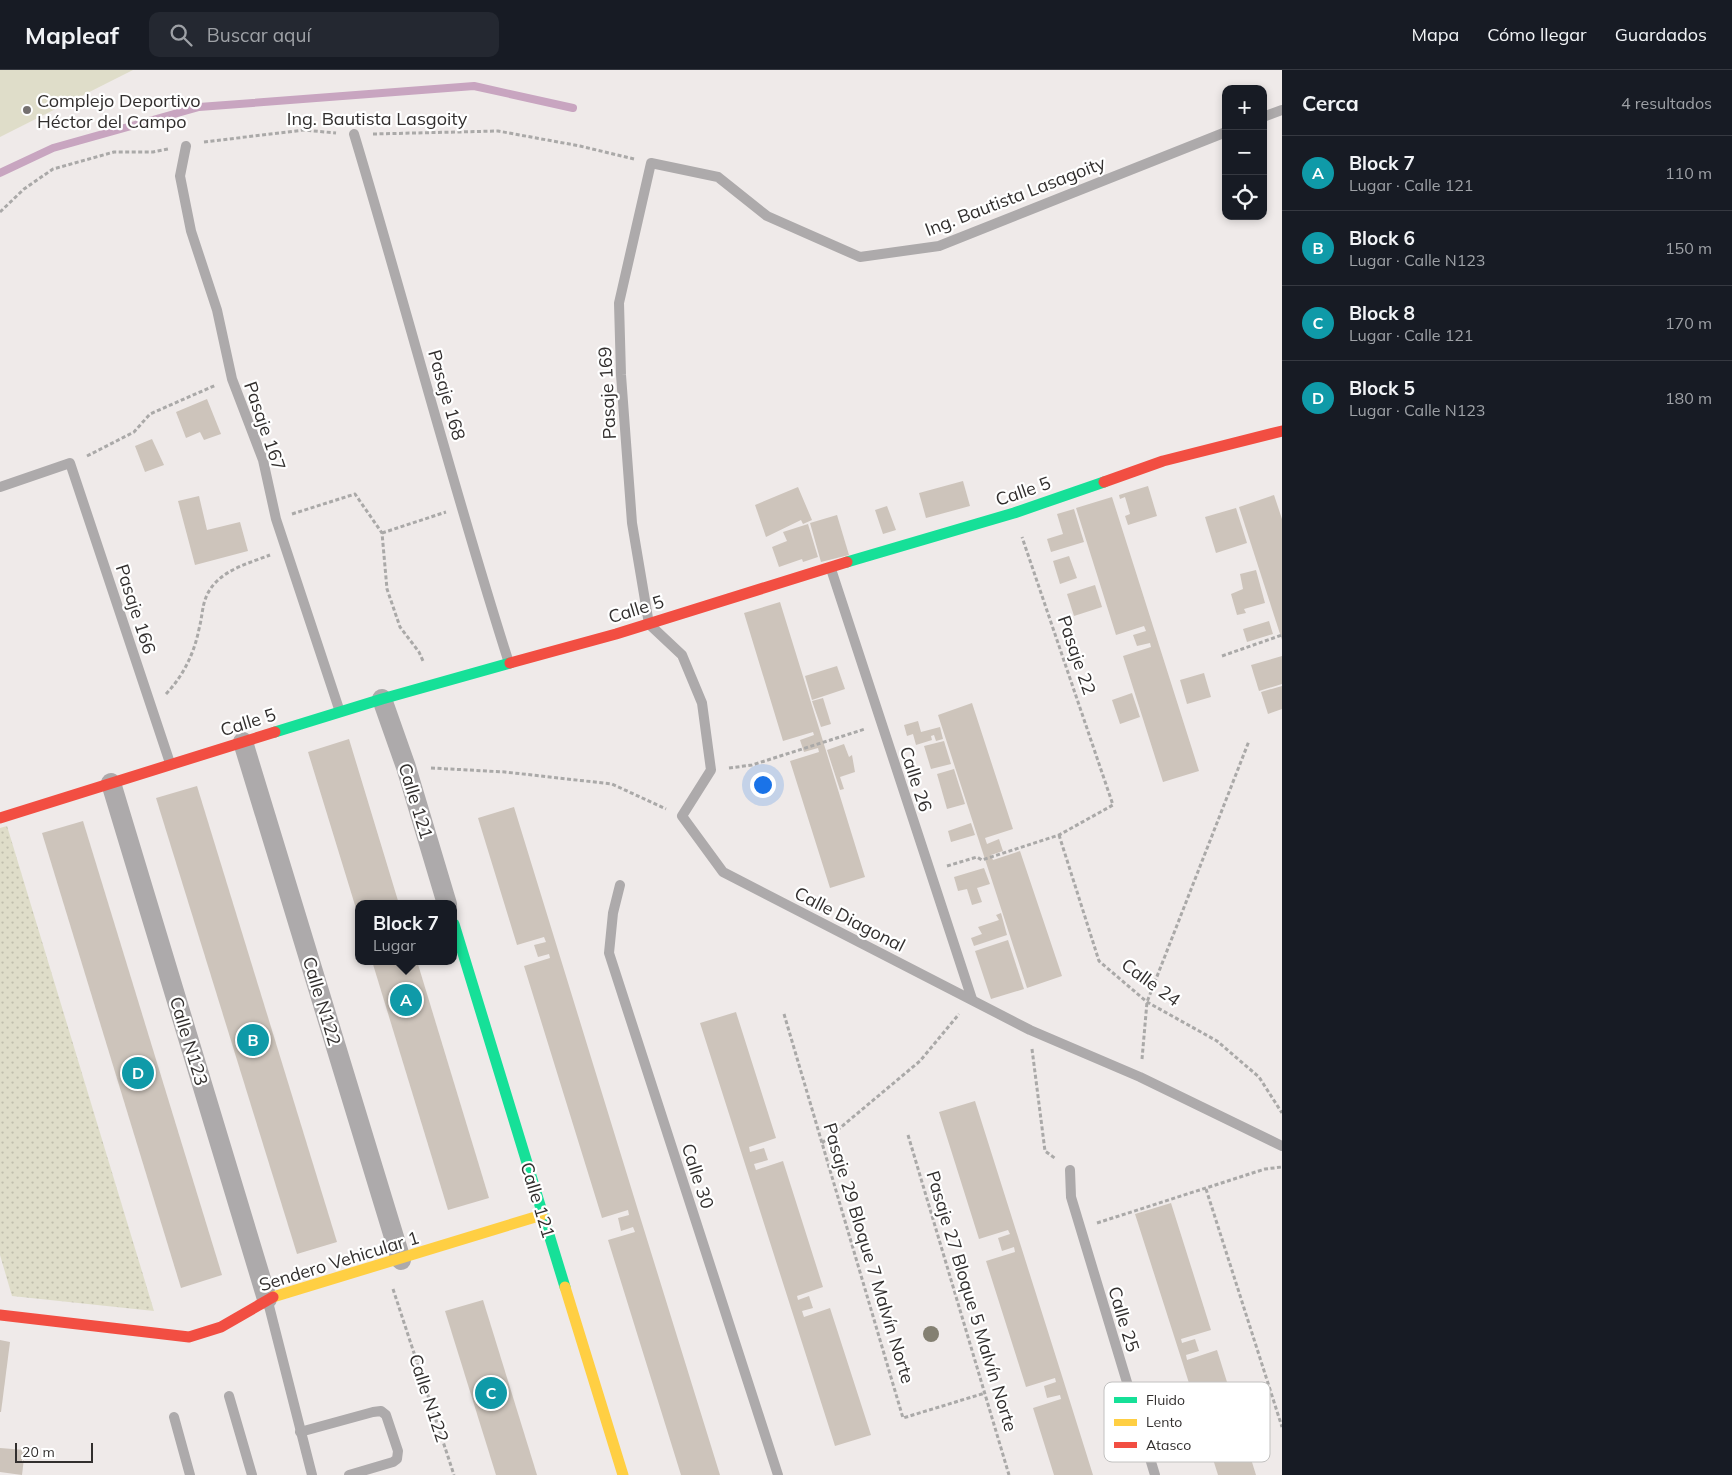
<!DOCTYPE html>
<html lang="es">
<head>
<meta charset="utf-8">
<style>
  :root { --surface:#171b24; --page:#242831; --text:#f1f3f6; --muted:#9ea1a6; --line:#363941; --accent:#74706f }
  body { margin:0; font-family:Mulish,sans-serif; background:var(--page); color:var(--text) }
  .controls { position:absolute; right:15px; top:15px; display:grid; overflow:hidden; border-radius:10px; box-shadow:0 2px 8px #0003 }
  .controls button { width:45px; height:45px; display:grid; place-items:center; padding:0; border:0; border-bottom:1px solid var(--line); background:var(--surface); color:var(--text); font:25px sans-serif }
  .scale { position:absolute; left:15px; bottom:12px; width:78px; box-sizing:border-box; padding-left:5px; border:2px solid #322f2e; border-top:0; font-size:14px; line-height:18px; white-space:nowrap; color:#322f2e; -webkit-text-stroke:4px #fff; paint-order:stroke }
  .you { position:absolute; left:762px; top:714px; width:18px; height:18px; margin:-12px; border:4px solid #fff; border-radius:50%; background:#1a73e8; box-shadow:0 0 0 8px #1a73e833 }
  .badge { display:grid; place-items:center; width:32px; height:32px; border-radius:50%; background:var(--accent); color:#fff; font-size:16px; font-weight:700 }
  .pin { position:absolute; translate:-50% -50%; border:2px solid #fff; box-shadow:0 1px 5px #0006 }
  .popup { position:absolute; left:355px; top:830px; width:102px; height:65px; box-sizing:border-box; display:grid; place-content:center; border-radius:10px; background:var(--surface); filter:drop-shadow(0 1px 4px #0005); font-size:16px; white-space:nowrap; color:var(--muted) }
  .popup b { font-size:19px; color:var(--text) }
  .popup::after { content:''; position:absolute; left:50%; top:100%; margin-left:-10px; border:10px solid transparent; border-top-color:var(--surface) }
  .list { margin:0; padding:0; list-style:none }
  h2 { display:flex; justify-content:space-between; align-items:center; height:65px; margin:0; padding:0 20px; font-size:21px }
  h2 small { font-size:16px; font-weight:400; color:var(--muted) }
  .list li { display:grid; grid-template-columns:32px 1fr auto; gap:15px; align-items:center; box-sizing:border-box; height:75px; padding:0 20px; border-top:1px solid var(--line) }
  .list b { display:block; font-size:19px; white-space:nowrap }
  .list p { margin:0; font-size:16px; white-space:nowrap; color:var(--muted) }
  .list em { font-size:16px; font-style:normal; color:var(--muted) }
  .icon { flex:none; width:28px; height:28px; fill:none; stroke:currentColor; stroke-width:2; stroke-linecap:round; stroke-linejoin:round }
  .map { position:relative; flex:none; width:1282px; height:1405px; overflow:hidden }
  header { display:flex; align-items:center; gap:30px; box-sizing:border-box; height:70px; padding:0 25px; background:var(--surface); border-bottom:1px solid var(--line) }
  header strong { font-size:24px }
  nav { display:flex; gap:28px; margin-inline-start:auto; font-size:18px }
  .search { width:350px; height:45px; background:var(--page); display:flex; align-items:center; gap:12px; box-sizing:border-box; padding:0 18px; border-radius:10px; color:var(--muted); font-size:19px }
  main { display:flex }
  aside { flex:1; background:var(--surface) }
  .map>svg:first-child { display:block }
</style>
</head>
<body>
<header>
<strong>Mapleaf</strong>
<div class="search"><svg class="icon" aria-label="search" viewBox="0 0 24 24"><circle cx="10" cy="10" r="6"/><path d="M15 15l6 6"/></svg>Buscar aquí</div>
<nav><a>Mapa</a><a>Cómo llegar</a><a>Guardados</a></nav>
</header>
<main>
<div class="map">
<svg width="1282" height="1405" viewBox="0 0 1282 1405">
  <defs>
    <pattern id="grass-dots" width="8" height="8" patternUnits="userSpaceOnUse" patternTransform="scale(1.25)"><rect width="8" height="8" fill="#dfddc9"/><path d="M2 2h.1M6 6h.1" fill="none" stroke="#c0bead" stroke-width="1.8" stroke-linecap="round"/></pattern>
  </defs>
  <rect width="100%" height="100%" fill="#efeae9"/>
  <!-- grass -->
  <path fill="url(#grass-dots)" d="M 7,756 L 154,1241 L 12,1226 L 0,1185 L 0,758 Z"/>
  <!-- pitch -->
  <path fill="#dfddc9" d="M 0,0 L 133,0 L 0,67 Z"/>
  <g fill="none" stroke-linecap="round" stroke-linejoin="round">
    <!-- stream -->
    <path stroke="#c8a5c0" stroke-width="8" d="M 0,103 L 53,78 L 199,37 L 474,16 L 573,38"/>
  </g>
  <!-- building -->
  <g fill="#cdc4bb">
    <path d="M 207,329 L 221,364 L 204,370 L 200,362 L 186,368 L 176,342 Z"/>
    <path d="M 152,369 L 164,395 L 145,402 L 135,376 Z"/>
    <path d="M 963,411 L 970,436 L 926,448 L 919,423 Z"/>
    <path d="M 1148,416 L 1157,446 L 1128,455 L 1125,446 L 1130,444 L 1125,427 L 1120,429 L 1119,425 Z"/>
    <path d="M 798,417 L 812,450 L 803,454 L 801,450 L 766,467 L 755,435 Z"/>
    <path d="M 1274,425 L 1282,449 L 1282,570 L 1239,437 Z"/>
    <path d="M 199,426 L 207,460 L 240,452 L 248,481 L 195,495 L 178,431 Z"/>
    <path d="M 1112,427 L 1199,701 L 1163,712 L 1123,586 L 1151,577 L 1150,573 L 1137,576 L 1133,565 L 1146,561 L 1144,556 L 1116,565 L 1076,438 Z"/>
    <path d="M 887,436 L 896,460 L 883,464 L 875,440 Z"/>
    <path d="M 1236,438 L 1247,473 L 1216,483 L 1205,447 Z"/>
    <path d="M 1074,439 L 1084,472 L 1051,482 L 1047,469 L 1063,464 L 1057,444 Z"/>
    <path d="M 837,445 L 849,485 L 821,492 L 810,453 Z"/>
    <path d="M 808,454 L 818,487 L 803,492 L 802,489 L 779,497 L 772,477 L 787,471 L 783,462 Z"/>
    <path d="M 1069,486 L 1077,508 L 1060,514 L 1053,491 Z"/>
    <path d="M 1256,500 L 1265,533 L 1244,539 L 1246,543 L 1237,545 L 1231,524 L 1243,519 L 1240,504 Z"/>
    <path d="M 1095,515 L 1102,537 L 1074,546 L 1067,524 Z"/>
    <path d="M 780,532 L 865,807 L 830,818 L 790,691 L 819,682 L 818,678 L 804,682 L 800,670 L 814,665 L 813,662 L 783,671 L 744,543 Z"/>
    <path d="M 1269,551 L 1273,564 L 1247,572 L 1243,559 Z"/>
    <path d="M 1282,586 L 1282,614 L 1259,621 L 1251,595 Z"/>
    <path d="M 837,596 L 845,619 L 812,630 L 805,606 Z"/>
    <path d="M 1204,603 L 1211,627 L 1187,634 L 1180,610 Z"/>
    <path d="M 1282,616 L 1282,639 L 1268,644 L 1261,622 Z"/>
    <path d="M 1132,623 L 1140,647 L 1120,654 L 1112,630 Z"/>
    <path d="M 823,628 L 831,654 L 821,657 L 812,631 Z"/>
    <path d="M 972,633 L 1013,759 L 985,768 L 987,774 L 999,769 L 1003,781 L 991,785 L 993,790 L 1020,781 L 1062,906 L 1027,918 L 938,645 Z"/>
    <path d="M 918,651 L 921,662 L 940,657 L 943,669 L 936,671 L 934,665 L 931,666 L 932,670 L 916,675 L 913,664 L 907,666 L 904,655 Z"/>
    <path d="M 349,669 L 399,834 L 358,834 L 358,845 L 308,682 Z"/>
    <path d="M 944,671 L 951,694 L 931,699 L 924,676 Z"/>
    <path d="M 844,674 L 849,687 L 852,685 L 855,702 L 840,707 L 844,719 L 840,720 L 827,680 Z"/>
    <path d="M 954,699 L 965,734 L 947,739 L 937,704 Z"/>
    <path d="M 197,716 L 337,1172 L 297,1184 L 156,728 Z"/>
    <path d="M 514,737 L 637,1137 L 720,1405 L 681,1405 L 608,1170 L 635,1162 L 633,1157 L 621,1161 L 618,1148 L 629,1145 L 628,1140 L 602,1148 L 524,896 L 550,888 L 549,884 L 538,887 L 534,875 L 546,872 L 544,867 L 517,875 L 478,748 Z"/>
    <path d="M 83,751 L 222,1205 L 181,1218 L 42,763 Z"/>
    <path d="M 971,753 L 975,765 L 951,772 L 948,761 Z"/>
    <path d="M 984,798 L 990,814 L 977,818 L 982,832 L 972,835 L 967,819 L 958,821 L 954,807 Z"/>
    <path d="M 1001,843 L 1007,865 L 974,876 L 971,868 L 982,864 L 978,857 L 999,850 L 996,845 Z"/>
    <path d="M 1008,870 L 1024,919 L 991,929 L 975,881 Z"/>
    <path d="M 372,891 L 417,891 L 489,1128 L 448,1140 Z"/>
    <path d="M 736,942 L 776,1068 L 749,1077 L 750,1082 L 764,1078 L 768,1090 L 754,1094 L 756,1100 L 783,1091 L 823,1217 L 797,1226 L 798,1230 L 809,1226 L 813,1238 L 802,1241 L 804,1247 L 830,1238 L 871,1365 L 835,1376 L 700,953 Z"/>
    <path d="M 975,1031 L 1062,1306 L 1093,1405 L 1054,1405 L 1033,1338 L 1061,1329 L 1060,1325 L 1047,1328 L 1044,1316 L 1056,1312 L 1055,1308 L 1026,1317 L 986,1191 L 1015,1182 L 1014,1177 L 1002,1181 L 998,1168 L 1010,1164 L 1008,1160 L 979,1169 L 939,1042 Z"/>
    <path d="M 1171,1133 L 1211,1260 L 1181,1269 L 1182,1273 L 1195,1269 L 1199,1281 L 1186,1285 L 1187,1290 L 1217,1280 L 1256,1405 L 1218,1405 L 1182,1291 L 1135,1144 Z"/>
    <path d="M 483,1230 L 537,1405 L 496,1405 L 445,1241 Z"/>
    <path d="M 0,1270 L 10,1272 L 1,1342 L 0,1342 Z"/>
    <path d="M 0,1378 L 25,1380 L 22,1405 L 0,1402 Z"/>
  </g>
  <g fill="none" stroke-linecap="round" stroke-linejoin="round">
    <!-- path -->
    <g stroke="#aaa9a8" stroke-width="3" stroke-dasharray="4 2.5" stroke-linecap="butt">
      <path d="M 373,64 L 498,61 L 580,76 L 634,89"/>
      <path d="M 204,72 L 304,60 L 336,63"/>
      <path d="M 0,142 L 24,119 L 53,99 L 114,82 L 153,82 L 168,79"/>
      <path d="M 87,386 L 134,362 L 150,344 L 216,315"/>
      <path d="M 292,444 L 355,424 L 382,463 L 387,519 L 400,557 L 419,582 L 423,591"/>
      <path d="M 382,463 L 446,442"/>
      <path d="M 1222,586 L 1282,565"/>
      <path d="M 166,624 C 183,606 194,584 199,559 C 204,540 201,529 215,513 C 229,498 252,492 270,485"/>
      <path d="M 431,698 L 505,702 L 612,714 L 666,739"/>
      <path d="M 729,698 L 752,695 L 865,659"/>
      <path d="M 1059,765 L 1099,891 L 1147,932 L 1217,971 L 1259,1007 L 1282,1043"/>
      <path d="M 947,796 L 977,787 L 982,790 L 1059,765 L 1113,735 L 1022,467"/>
      <path d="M 784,944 L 903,1348 L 985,1323"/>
      <path d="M 1032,979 L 1045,1081 L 1056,1089"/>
      <path d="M 1142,989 L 1147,932 L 1249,671"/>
      <path d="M 908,1065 L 1009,1405"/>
      <path d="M 822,1073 L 920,991 L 959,944"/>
      <path d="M 1206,1119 L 1282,1357"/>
      <path d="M 1097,1153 L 1265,1099 L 1282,1097"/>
      <path d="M 393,1219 L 454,1405"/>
    </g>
    <!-- lane -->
    <g stroke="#adaaab" stroke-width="10">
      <path d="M 1263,47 L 1282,40"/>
      <path d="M 1226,62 L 939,176 L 860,187 L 767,146 L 718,107 L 651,93 L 619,233 L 621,305 L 632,453 L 649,554 L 682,585 L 702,633 L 711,700 L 682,746 L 723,802 L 1030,960 L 1140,1007 L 1282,1076"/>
      <path d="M 354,64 C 407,240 453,418 509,593"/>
      <path d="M 186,76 L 180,106 L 191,161 L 217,240 L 232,309 L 263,390 L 276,449 L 340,642"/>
      <path d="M 0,417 L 70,393 L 170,693"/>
      <path d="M 831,499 L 972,929"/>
      <path d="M 620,815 L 613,843 L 609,883 L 778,1405"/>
      <path d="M 1070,1100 L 1071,1127 L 1155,1405"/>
      <path d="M 268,1232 L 312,1405"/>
      <path d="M 229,1326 L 252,1405"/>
      <path d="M 174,1347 L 190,1405"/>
      <path d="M 300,1362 L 373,1342 L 381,1341 L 386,1345 L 398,1381 L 397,1389 L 393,1392 L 349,1405"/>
    </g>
    <!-- street -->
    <g stroke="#adaaab" stroke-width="20">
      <path d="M 382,629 L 406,697 L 447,834"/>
      <path d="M 243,672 L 401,1190"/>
      <path d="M 111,713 L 267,1229"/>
    </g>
    <!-- fast -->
    <g stroke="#16e098" stroke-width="11">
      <path d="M 847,492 L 1014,443 L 1104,412"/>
      <path d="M 275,662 L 382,629 L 510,593"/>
      <path d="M 454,854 L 565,1217"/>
    </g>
    <!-- slow -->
    <g stroke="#ffcf43" stroke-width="11">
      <path d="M 565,1217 L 623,1405"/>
      <path d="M 273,1227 L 542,1145"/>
    </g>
    <!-- jam -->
    <g stroke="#f24e42" stroke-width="11">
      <path d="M 1104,412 L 1163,391 L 1282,361"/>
      <path d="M 510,593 L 616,564 L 847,492"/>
      <path d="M 0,748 L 275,662"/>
      <path d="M 0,1245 L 189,1267 L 221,1257 L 273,1227"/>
    </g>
  </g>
  <!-- trees -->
  <circle fill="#848072" cx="931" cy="1264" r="8"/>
  <!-- markers -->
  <circle fill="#74706f" stroke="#fff" stroke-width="2" cx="27" cy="40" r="5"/>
  <g text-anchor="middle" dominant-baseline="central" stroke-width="4.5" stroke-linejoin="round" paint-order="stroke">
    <!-- poi labels -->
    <g font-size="18" fill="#322f2e" stroke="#fff" text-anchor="start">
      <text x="37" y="30">Complejo Deportivo<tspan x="37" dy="21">Héctor del Campo</tspan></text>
    </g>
    <!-- street labels -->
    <g font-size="18" fill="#322f2e" stroke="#fff">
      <text x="377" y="48">Ing. Bautista Lasgoity</text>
      <text transform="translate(1015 126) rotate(-21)">Ing. Bautista Lasagoity</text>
      <text transform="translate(607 323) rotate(-93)">Pasaje 169</text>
      <text transform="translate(447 325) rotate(74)">Pasaje 168</text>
      <text transform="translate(265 356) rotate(71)">Pasaje 167</text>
      <text transform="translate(1023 421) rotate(-19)">Calle 5</text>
      <text transform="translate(136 539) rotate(72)">Pasaje 166</text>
      <text transform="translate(636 539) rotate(-17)">Calle 5</text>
      <text transform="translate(1077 585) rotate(71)">Pasaje 22</text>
      <text transform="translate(248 652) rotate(-17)">Calle 5</text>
      <text transform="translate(916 709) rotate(72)">Calle 26</text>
      <text transform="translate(416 731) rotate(73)">Calle 121</text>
      <text transform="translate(850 849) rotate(27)">Calle Diagonal</text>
      <text transform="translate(1151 912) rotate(36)">Calle 24</text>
      <text transform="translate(322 931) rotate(73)">Calle N122</text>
      <text transform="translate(189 971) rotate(73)">Calle N123</text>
      <text transform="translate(698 1106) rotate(72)">Calle 30</text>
      <text transform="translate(538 1130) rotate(73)">Calle 121</text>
      <text transform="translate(869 1183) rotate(73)">Pasaje 29 Bloque 7 Malvín Norte</text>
      <text transform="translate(339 1191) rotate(-17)">Sendero Vehicular 1</text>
      <text transform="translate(972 1231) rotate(73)">Pasaje 27 Bloque 5 Malvín Norte</text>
      <text transform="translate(1124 1249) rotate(73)">Calle 25</text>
      <text transform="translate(429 1328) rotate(72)">Calle N122</text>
    </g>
  </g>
  <!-- legend -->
  <rect x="1104" y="1312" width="166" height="80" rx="8" fill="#fff" stroke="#c2c1c0" stroke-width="1"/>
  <rect x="1114" y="1327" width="23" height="6" fill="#16e098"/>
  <rect x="1114" y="1349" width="23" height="7" fill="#ffcf43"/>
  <rect x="1114" y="1372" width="23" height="6" fill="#f24e42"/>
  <g font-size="14" fill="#322f2e">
    <text x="1146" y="1335">Fluido</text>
    <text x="1146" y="1357">Lento</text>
    <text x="1146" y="1380">Atasco</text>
  </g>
</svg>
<div class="controls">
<button>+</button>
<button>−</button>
<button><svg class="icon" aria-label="locate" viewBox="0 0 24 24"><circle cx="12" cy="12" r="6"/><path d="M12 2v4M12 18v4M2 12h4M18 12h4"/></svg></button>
</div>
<div class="scale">20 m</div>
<div class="you"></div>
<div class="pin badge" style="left:406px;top:930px;background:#0f9aa8">A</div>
<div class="popup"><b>Block 7</b>Lugar</div>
<div class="pin badge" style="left:253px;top:970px;background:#0f9aa8">B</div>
<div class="pin badge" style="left:491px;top:1323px;background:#0f9aa8">C</div>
<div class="pin badge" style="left:138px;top:1003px;background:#0f9aa8">D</div>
</div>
<aside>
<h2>Cerca<small>4 resultados</small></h2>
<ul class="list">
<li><span class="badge" style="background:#0f9aa8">A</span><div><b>Block 7</b><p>Lugar · Calle 121</p></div><em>110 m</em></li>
<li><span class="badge" style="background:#0f9aa8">B</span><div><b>Block 6</b><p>Lugar · Calle N123</p></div><em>150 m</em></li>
<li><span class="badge" style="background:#0f9aa8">C</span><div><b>Block 8</b><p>Lugar · Calle 121</p></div><em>170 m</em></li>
<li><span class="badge" style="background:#0f9aa8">D</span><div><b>Block 5</b><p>Lugar · Calle N123</p></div><em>180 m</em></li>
</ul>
</aside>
</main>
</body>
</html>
